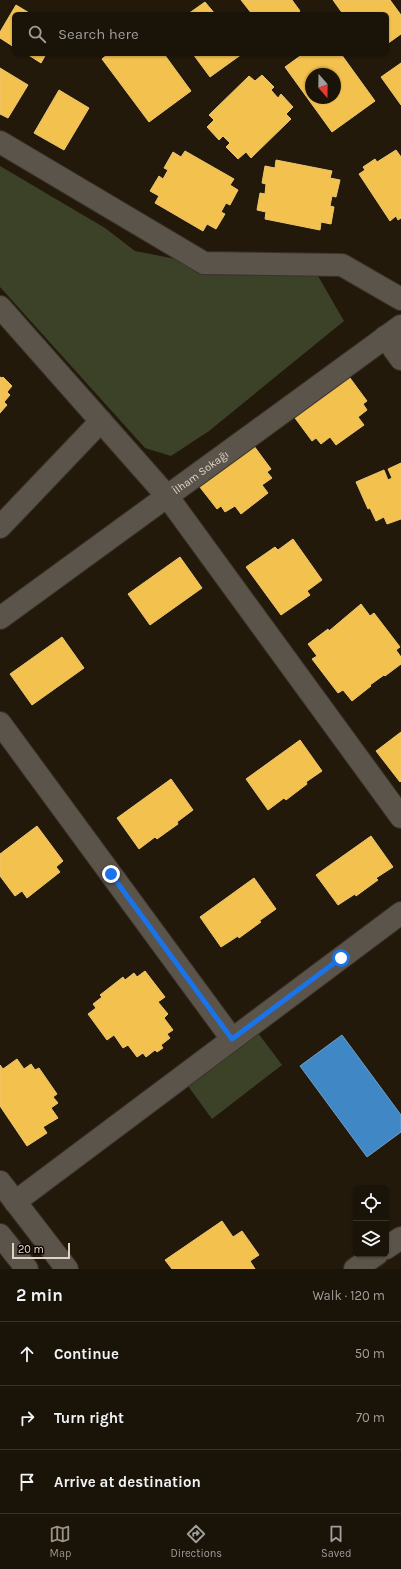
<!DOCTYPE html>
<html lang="en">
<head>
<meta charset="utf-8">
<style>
  :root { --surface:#1a1308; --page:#231c12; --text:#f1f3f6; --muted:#9f9e9c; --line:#383229; --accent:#9e9283 }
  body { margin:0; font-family:Karla,sans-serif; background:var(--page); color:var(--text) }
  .controls { position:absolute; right:12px; bottom:12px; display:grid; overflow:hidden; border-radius:6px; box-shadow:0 1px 3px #0004 }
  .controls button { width:36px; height:36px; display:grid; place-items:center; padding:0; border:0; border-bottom:1px solid var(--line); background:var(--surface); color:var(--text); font:20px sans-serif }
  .compass { position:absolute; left:305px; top:68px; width:36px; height:36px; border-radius:50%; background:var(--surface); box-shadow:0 1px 3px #0004; rotate:160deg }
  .scale { position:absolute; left:12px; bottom:10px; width:58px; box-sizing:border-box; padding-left:4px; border:2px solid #e0d3c4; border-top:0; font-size:11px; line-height:14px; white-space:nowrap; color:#e0d3c4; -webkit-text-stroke:3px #0f0701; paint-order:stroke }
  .stop { position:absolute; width:12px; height:12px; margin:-9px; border:3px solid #1a73e8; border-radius:50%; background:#fff }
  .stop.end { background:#1a73e8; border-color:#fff; box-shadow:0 1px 4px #0008 }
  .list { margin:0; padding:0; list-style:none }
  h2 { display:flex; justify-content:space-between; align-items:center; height:52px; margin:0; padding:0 16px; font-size:17px }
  h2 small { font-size:13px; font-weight:400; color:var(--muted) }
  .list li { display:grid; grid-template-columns:26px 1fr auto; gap:12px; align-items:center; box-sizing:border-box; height:64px; padding:0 16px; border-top:1px solid var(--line) }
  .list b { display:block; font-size:15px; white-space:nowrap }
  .list em { font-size:13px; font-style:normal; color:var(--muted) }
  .icon { flex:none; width:22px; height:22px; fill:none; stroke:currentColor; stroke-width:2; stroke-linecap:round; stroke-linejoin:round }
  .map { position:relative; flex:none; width:401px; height:1269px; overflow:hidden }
  .search { position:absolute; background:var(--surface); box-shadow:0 1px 3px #0004; left:12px; right:12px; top:12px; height:44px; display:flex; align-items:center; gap:10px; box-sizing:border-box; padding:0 14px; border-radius:6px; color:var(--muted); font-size:15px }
  .sheet { height:244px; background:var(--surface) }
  nav { display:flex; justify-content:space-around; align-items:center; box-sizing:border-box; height:56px; border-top:1px solid var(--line); background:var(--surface); font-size:11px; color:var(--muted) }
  nav a { display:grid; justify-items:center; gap:2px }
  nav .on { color:var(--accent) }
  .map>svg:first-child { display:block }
</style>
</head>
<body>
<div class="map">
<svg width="401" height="1269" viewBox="0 0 401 1269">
  <rect width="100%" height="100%" fill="#23190b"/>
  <!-- green -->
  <g fill="#3b4228">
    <path d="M 0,166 L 105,228 L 135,251 L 237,271 L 301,265 L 318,276 L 344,321 L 209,431 L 171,456 L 145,448 L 0,287 Z"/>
    <path d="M 255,1029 L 282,1065 L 212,1119 L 185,1082 Z"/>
  </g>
  <!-- homes -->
  <g fill="#f2c14e" stroke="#edc671" fill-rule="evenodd">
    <path d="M 241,0 L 292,0 L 300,11 L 296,14 L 252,14 Z"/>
    <path d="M 333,0 L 390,0 L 401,15 L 401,34 L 387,44 L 387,14 L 343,14 Z"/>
    <path d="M 205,2 L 215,14 L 188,14 Z"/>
    <path d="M 16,5 L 31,14 L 14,14 L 14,47 L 0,38 L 0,32 Z"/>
    <path d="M 27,54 L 46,54 L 41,63 Z"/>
    <path d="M 108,54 L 164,54 L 191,91 L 149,122 L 102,59 Z"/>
    <path d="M 193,54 L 242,54 L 210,77 Z"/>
    <path d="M 303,54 L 341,54 L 375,101 L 332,132 L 285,67 ZM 311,74 L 335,74 L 335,98 L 311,98 Z"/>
    <path d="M 401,63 L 401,105 L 381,77 Z"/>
    <path d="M 0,68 L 28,85 L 8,118 L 0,114 Z"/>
    <path d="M 262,75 L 274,87 L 271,90 L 278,98 L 281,94 L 293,107 L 286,114 L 291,119 L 251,158 L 246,152 L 238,159 L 226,147 L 230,143 L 223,136 L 219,140 L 207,127 L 214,120 L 209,115 L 249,76 L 255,81 Z"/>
    <path d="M 59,90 L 89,108 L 64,150 L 34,133 Z"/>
    <path d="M 396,150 L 401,157 L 401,218 L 398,220 L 396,216 L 390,221 L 359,174 L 365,170 L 363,167 L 375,159 L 377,162 Z"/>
    <path d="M 185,151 L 234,179 L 230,185 L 238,190 L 230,205 L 226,203 L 221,212 L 225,214 L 216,229 L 207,224 L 203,231 L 155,203 L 159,196 L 150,191 L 159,176 L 163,179 L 168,170 L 164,168 L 173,152 L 181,157 Z"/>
    <path d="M 276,160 L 332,171 L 330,178 L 340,180 L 336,197 L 332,196 L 330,206 L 334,207 L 331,224 L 321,222 L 320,230 L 265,219 L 266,212 L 257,210 L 260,193 L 265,194 L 266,184 L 262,183 L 265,166 L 275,168 Z"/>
    <path d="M 0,377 L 2,378 L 3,377 L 12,386 L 7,392 L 10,395 L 4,402 L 7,405 L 0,413 Z"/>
    <path d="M 350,378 L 367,401 L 363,404 L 367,410 L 358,417 L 364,425 L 336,445 L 330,437 L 321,444 L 316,438 L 312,441 L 295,418 L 311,405 L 308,401 L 330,385 L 333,389 Z"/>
    <path d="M 254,446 L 271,469 L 267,472 L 272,478 L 262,485 L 268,493 L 241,514 L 235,506 L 225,512 L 221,506 L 217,509 L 199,486 Z"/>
    <path d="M 401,463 L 401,519 L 387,524 L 384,517 L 376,521 L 370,508 L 368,509 L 356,482 L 384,470 L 388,480 L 392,478 L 388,469 Z"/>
    <path d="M 293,539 L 322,580 L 307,591 L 310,595 L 281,615 L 246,567 L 275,547 L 278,550 Z"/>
    <path d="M 180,557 L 202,588 L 150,625 L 128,594 Z"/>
    <path d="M 361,604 L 370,616 L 374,613 L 400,647 L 396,650 L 401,657 L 401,664 L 385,676 L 384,675 L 370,685 L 371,686 L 352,701 L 343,690 L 338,693 L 312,659 L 317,656 L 308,644 L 328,629 L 329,631 Z"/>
    <path d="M 62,637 L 84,668 L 32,705 L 10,674 Z"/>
    <path d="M 401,732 L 401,781 L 400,782 L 376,751 Z"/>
    <path d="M 300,740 L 322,771 L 306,782 L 307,784 L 286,800 L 284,798 L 268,810 L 246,779 Z"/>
    <path d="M 171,779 L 193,810 L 177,822 L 178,824 L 157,839 L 155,837 L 139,849 L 117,818 Z"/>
    <path d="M 37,826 L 63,861 L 56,867 L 60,872 L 27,898 L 22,891 L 15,896 L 0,876 L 0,854 Z"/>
    <path d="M 371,836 L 393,867 L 376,878 L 378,880 L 356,896 L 355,894 L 338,905 L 316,875 Z"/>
    <path d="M 254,878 L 276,909 L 259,921 L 261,922 L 239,938 L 238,936 L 221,947 L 200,917 Z"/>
    <path d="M 145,971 L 165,997 L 158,1002 L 168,1014 L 164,1018 L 173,1030 L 167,1034 L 170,1038 L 161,1045 L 163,1048 L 157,1052 L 155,1050 L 146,1057 L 143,1053 L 137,1057 L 128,1045 L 123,1048 L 114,1035 L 107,1040 L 88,1014 L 96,1008 L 93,1004 L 102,997 L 100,995 L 123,977 L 125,980 L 134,973 L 137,977 Z"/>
    <path d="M 17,1059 L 24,1069 L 31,1064 L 35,1070 L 39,1068 L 57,1094 L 53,1097 L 58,1103 L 51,1108 L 58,1118 L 43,1127 L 47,1133 L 27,1146 L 0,1106 L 0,1065 L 3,1069 Z"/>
    <path d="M 222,1221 L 233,1237 L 242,1231 L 259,1255 L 250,1261 L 255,1269 L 172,1269 L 165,1260 Z"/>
  </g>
  <!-- schools -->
  <path fill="#3f88c5" stroke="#6f9ec5" d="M 342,1035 L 401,1115 L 401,1132 L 367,1157 L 300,1066 Z"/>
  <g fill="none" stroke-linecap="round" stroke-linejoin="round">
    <defs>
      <g id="minor">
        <path d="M 0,142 L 204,263 L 342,265 L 401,299"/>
        <path d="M 0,307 L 167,496 L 401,817"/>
        <path d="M 385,337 L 401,359"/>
        <path d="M 0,527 L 101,421"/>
        <path id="s1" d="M 0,618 L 401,326"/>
        <path d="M 0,723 L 232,1039"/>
        <path d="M 0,1182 L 67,1269"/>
        <path d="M 15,1202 L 401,913"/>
        <path d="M 0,1235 L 27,1269"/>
        <path d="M 386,1248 L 401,1238"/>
        <path d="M 355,1269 L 377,1254"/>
      </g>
    </defs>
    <!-- minor casing -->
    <use href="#minor" stroke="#3b332b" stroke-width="24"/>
    <!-- minor -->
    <use href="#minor" stroke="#5b544a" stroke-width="22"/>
  </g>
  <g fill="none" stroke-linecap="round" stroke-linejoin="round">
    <!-- route -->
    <path stroke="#1a73e8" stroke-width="5" d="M 111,874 L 232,1039 L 341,958"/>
  </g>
  <g text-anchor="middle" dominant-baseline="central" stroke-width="4" stroke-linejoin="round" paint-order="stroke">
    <!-- street labels -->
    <g font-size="11" fill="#e0d3c4" stroke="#0f0701">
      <text stroke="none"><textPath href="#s1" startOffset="248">İlham Sokağı</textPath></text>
    </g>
  </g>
</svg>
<div class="controls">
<button><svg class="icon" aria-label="locate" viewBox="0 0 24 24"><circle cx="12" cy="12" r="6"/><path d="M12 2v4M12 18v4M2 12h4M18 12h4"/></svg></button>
<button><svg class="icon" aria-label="layers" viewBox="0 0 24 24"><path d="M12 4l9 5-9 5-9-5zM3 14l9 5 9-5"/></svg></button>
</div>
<svg class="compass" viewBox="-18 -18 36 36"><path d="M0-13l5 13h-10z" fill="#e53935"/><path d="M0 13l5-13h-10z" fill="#9f9e9c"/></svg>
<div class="scale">20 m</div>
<div class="stop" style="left:341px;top:958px"></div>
<div class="stop end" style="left:111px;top:874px"></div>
<div class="search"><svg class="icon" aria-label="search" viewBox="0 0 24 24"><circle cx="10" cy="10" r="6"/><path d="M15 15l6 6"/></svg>Search here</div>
</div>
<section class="sheet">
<h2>2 min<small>Walk · 120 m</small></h2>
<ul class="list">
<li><svg class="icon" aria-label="ahead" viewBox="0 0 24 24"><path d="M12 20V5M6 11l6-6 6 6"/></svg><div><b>Continue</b></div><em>50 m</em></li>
<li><svg class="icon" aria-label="right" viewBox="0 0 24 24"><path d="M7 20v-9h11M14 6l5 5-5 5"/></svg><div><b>Turn right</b></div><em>70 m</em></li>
<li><svg class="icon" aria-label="arrive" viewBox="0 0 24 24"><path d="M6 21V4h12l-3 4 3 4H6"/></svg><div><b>Arrive at destination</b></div></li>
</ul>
</section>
<nav>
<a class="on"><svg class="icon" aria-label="map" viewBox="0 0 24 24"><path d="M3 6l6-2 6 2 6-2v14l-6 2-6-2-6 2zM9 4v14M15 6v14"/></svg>Map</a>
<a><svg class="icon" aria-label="directions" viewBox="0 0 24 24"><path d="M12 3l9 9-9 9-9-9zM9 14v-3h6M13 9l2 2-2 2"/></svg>Directions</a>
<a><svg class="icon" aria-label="saved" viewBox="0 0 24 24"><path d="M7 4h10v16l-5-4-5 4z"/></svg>Saved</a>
</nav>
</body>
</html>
